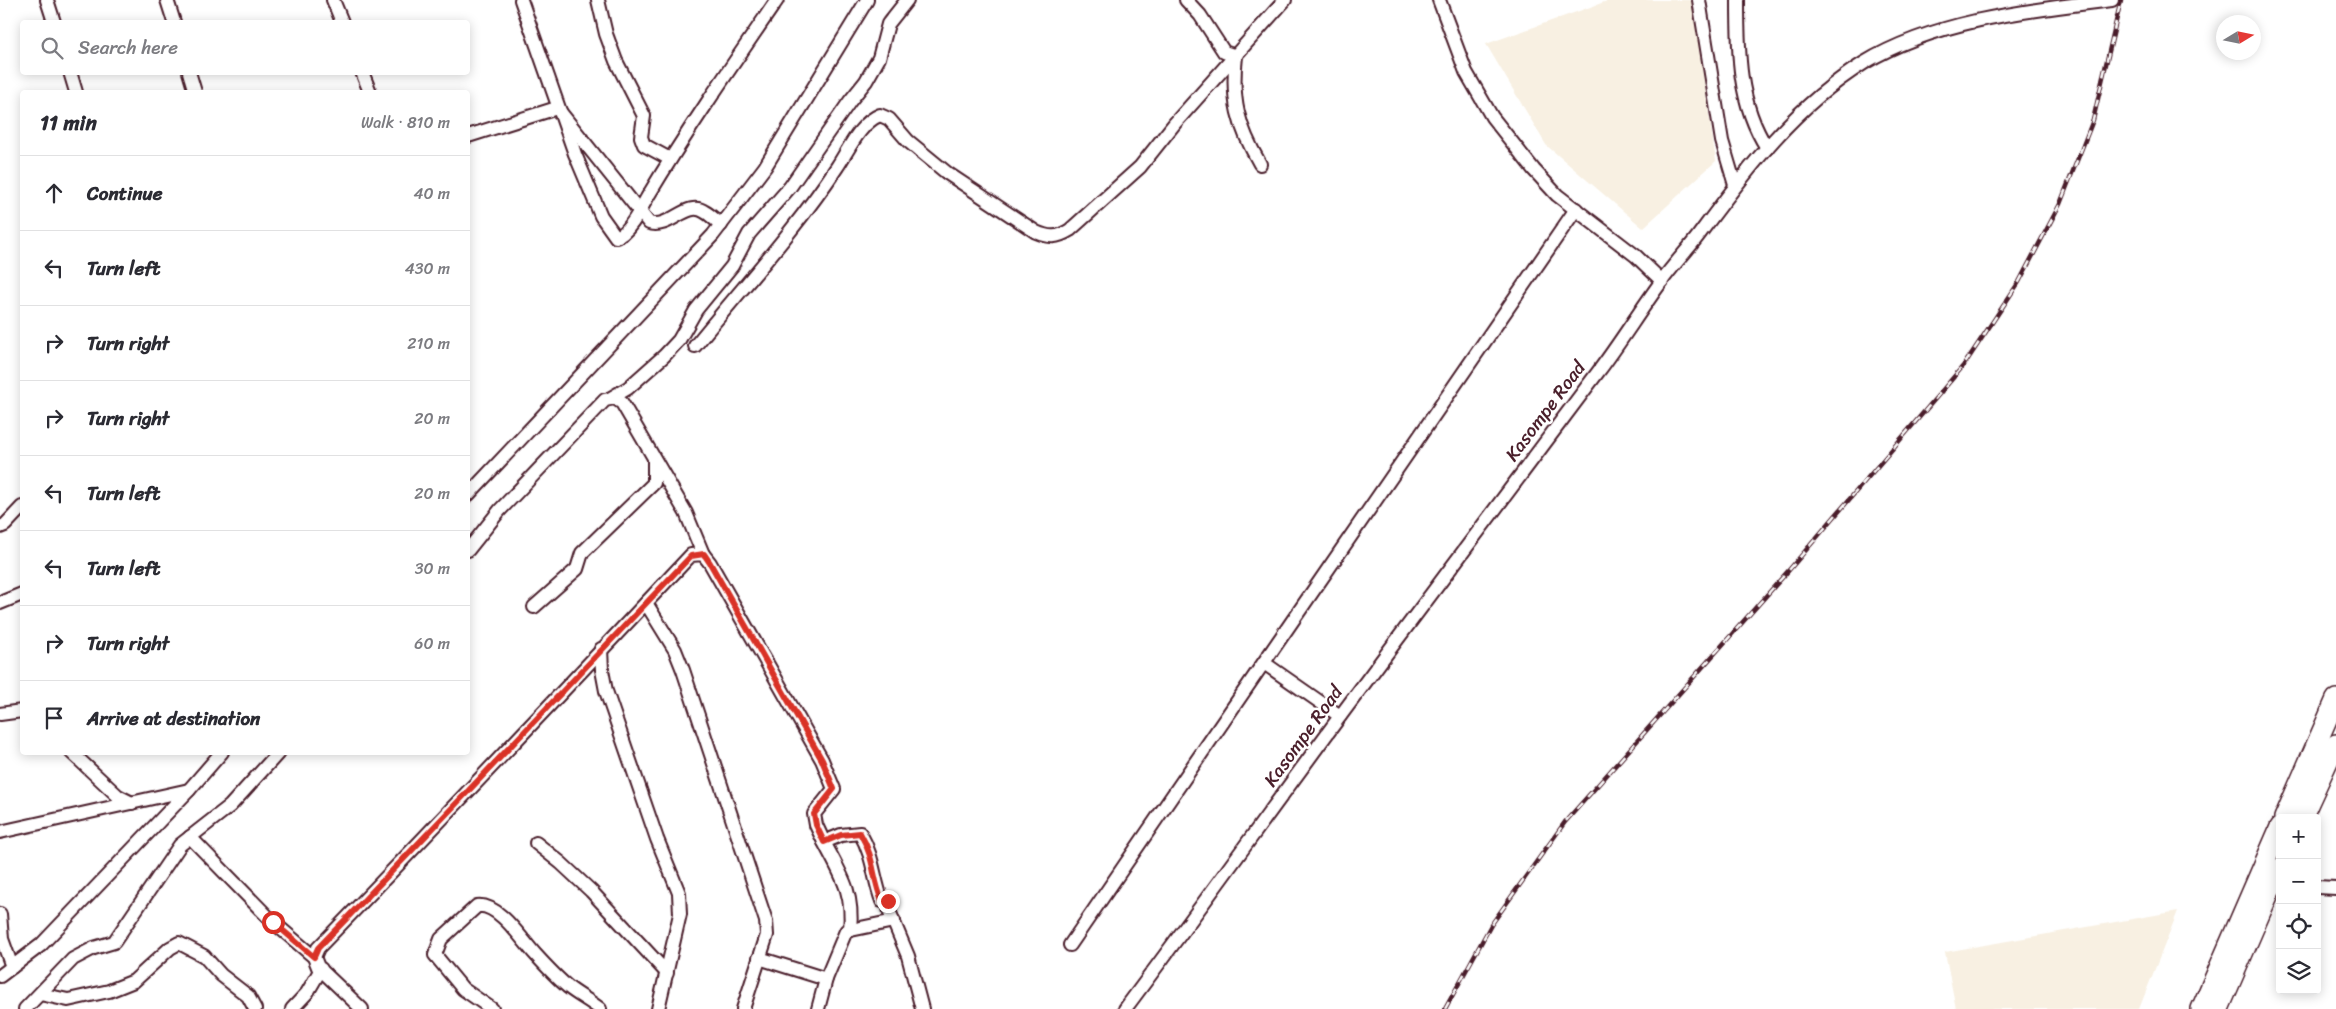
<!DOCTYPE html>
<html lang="en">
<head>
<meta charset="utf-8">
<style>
  :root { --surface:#fff; --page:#f2f2f3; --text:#2b2b33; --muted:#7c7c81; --line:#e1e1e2 }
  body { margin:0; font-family:Sriracha,sans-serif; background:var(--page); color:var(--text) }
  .controls { position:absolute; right:15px; bottom:15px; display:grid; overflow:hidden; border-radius:5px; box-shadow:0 2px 12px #0003 }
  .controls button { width:45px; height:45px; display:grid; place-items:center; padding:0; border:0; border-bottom:1px solid var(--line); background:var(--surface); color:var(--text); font:25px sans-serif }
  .compass { position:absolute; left:2216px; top:15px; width:45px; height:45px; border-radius:50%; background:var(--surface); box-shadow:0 2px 12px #0003; rotate:80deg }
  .stop { position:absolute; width:15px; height:15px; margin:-11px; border:4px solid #d93025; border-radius:50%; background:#fff }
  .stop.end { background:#d93025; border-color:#fff; box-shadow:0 1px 5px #0008 }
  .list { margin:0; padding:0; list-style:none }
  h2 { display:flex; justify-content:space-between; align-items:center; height:65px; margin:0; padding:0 20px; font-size:21px }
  h2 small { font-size:16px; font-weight:400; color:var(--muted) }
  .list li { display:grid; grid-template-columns:32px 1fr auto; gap:15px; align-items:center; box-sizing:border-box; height:75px; padding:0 20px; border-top:1px solid var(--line) }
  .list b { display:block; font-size:19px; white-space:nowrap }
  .list em { font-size:16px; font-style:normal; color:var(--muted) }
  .icon { flex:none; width:28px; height:28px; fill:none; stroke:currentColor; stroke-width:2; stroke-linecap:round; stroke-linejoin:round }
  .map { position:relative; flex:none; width:2336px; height:1009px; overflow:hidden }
  .search { position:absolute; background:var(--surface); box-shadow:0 2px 12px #0003; left:20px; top:20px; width:450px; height:55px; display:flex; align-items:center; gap:12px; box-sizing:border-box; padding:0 18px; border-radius:5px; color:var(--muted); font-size:19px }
  .panel { position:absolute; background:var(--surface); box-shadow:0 2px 12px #0003; left:20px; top:90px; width:450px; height:665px; border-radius:5px }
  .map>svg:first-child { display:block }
</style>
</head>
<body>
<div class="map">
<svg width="2336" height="1009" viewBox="0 0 2336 1009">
  <rect width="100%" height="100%" fill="#fff"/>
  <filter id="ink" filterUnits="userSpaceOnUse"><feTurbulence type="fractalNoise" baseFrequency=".02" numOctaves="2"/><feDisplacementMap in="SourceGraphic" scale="10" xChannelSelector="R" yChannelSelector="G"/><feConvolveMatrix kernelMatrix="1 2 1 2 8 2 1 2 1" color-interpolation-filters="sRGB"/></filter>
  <g filter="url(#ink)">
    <!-- built -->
    <g fill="#f8f0e2">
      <path d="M 1610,0 L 1692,0 L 1716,161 L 1643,228 L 1546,145 L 1486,44 Z"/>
      <path d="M 2178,911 L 2139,1009 L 1956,1009 L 1945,952 Z"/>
    </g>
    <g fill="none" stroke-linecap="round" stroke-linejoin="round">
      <defs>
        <g id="minor">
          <path d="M 47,0 L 54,22"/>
          <path d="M 167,0 L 174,22"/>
          <path d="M 333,0 L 342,22"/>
          <path d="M 521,0 L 575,154 L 601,216 L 616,237 C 628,235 642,207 648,196 C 688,129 733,64 777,0"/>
          <path d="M 598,0 L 606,34 L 616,61 L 644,116 L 641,137 L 644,145 L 670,159"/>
          <path d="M 1186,0 L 1200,15 L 1224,52 L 1236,56 C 1231,100 1238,126 1260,164"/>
          <path d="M 1439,0 L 1466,72 L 1492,117 L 1534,170 L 1557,195 L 1636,256 L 1662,281"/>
          <path d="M 1699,0 L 1722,141 L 1735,185"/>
          <path d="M 1738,0 C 1738,51 1738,103 1767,148"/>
          <path d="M 70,72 L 76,92"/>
          <path d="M 189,72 L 195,92"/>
          <path d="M 362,72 L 370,92"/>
          <path d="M 468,136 L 557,108 L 649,223 C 670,230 687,199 705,212 C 711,215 716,221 721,225"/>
          <path d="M 695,346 C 742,288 797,228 837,167 C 849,149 860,123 880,115 L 889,119 L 908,141 L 947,173 L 1036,232 C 1050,238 1057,238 1070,230 L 1140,167 L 1175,123 L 1285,0"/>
          <path d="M 611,398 L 628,388 L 664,356 L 679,340 L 696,310 L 732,266 L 749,234 L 790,187 L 850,101 L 866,81 L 879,58 L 888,24 L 907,0"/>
          <path d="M 468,495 L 713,235 L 765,167 L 867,0"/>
          <path d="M 0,527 L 5,525 L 22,507"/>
          <path d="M 468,550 L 500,510 L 605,400 L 615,398 L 622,403 L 686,513 L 703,554"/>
          <path d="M 0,603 L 22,594"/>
          <path d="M 646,603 L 675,650 L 683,670 L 766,921 L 767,935 L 743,1009"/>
          <path d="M 534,607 L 577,569 L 582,553 L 654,483 L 654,459"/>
          <path d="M 601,649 L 602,670 L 606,691 L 657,839 L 679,893 L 680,914 L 658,1009"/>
          <path d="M 1264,663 L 1340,716"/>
          <path d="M 0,714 L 22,711"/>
          <path d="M 71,752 L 118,796 L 132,803"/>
          <path d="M 0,832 L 189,790"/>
          <path d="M 190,837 L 273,922 L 314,957 L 318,967 L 362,1009"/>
          <path d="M 824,842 C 841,875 854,892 850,930"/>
          <path d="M 536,843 L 561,863 L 591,891 L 667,973"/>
          <path d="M 2317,887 L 2336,888"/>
          <path d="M 0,914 L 2,939 L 12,967"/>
          <path d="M 1070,945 C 1239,700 1406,453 1576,209"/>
          <path d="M 314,957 L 318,948 C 444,818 567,687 691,555 L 703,554 L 710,563 L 822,760 L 834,789 L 814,814 L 816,825 L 824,842 L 841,835 L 860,833 C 874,857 873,877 882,901 L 888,901 L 890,913 L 908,956 L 922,1009"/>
          <path d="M 759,958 L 826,979 L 818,1009"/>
          <path d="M 0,976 L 41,945 L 189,790 L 222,752"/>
          <path d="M 826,979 L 846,931 L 894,921"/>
          <path d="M 40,994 L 68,1000 L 109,991 L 134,981 L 170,948 L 179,943 L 204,956 L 221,975 L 248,996 L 255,1009"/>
          <path d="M 25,1009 L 73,959 L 94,948 L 114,942 L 180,845 L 230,806 L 279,752"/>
          <path d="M 292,1009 L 307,993 L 321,969"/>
          <path d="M 492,1009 L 463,989 L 435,955 L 441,939 L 477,906 C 499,903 522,940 535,954 C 545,965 556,977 568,987 C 578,995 590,1001 600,1009"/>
          <path d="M 1125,1009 C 1197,913 1267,815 1338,719 C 1424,603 1511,488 1598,372 C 1620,343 1639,312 1661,282 C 1672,266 1686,252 1698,236 C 1747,170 1792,108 1864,63 C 1935,20 2031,10 2112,0"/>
        </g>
        <g id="highway">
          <path d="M 2284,818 L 2336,699"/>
          <path d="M 2302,818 L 2336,744"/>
          <path d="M 2201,1009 L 2280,827"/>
          <path d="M 2219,1009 L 2280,868"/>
        </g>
      </defs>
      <!-- minor casing -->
      <use href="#minor" stroke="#4a1f2b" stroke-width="16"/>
      <!-- highway casing -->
      <use href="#highway" stroke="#4a1f2b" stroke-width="22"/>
      <!-- minor -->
      <use href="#minor" stroke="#fff" stroke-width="12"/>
      <!-- highway -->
      <use href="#highway" stroke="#fff" stroke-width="19"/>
      <defs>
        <path id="rail" d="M 1445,1009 L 1491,925 L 1565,822 L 1789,570 L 1964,365 L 2019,282 L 2060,204 L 2093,120 L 2121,0"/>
      </defs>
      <!-- rail casing -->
      <use href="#rail" stroke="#4a1f2b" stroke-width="4.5"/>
      <!-- rail -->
      <use href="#rail" stroke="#fff" stroke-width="2.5" stroke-dasharray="8" stroke-linecap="butt"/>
    </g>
  </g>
  <g fill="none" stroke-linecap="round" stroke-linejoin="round" filter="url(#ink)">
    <!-- route -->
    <path stroke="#d93025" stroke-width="6" d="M 273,922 L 314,957 L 318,948 C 444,818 567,686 691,556 L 704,554 L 710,563 L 822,760 L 834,789 L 814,814 L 816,825 L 824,842 L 841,835 L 860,833 C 875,858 872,877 882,901 L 888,901"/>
  </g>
  <g text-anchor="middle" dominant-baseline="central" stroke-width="5" stroke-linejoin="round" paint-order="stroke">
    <!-- street labels -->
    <g font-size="19" fill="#4a1f2b" stroke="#fff">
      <text transform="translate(1545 411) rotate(-53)">Kasompe Road</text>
      <text transform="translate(1303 736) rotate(-54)">Kasompe Road</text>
    </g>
  </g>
</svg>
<div class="controls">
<button>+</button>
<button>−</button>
<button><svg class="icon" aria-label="locate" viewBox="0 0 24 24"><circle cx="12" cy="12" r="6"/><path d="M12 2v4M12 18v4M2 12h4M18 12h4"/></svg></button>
<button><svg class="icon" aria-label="layers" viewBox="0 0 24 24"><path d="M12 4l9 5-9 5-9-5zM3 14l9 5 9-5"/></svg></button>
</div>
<svg class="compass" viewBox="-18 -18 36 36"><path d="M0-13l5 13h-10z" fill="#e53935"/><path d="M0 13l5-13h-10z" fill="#7c7c81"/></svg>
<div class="stop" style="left:273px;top:922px"></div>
<div class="stop end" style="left:888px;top:901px"></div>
<div class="search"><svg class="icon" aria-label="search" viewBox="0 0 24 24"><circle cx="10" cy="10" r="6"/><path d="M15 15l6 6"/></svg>Search here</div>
<section class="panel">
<h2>11 min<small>Walk · 810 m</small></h2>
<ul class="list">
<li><svg class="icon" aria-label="ahead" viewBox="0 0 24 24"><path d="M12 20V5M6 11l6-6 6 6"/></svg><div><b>Continue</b></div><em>40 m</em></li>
<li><svg class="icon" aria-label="left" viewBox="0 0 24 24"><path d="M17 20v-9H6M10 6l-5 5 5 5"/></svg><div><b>Turn left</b></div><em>430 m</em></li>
<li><svg class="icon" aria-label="right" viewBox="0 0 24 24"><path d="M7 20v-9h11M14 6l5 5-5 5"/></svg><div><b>Turn right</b></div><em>210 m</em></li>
<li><svg class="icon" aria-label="right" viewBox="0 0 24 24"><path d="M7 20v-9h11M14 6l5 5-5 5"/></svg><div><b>Turn right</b></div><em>20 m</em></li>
<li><svg class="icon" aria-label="left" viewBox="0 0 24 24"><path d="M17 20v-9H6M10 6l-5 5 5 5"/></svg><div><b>Turn left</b></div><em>20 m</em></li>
<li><svg class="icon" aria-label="left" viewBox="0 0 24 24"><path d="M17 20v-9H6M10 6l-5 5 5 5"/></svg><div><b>Turn left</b></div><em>30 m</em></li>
<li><svg class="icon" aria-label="right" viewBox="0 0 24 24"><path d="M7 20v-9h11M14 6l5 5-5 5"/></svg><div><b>Turn right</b></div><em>60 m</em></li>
<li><svg class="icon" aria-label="arrive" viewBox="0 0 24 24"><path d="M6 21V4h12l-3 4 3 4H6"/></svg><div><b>Arrive at destination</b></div></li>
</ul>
</section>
</div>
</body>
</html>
